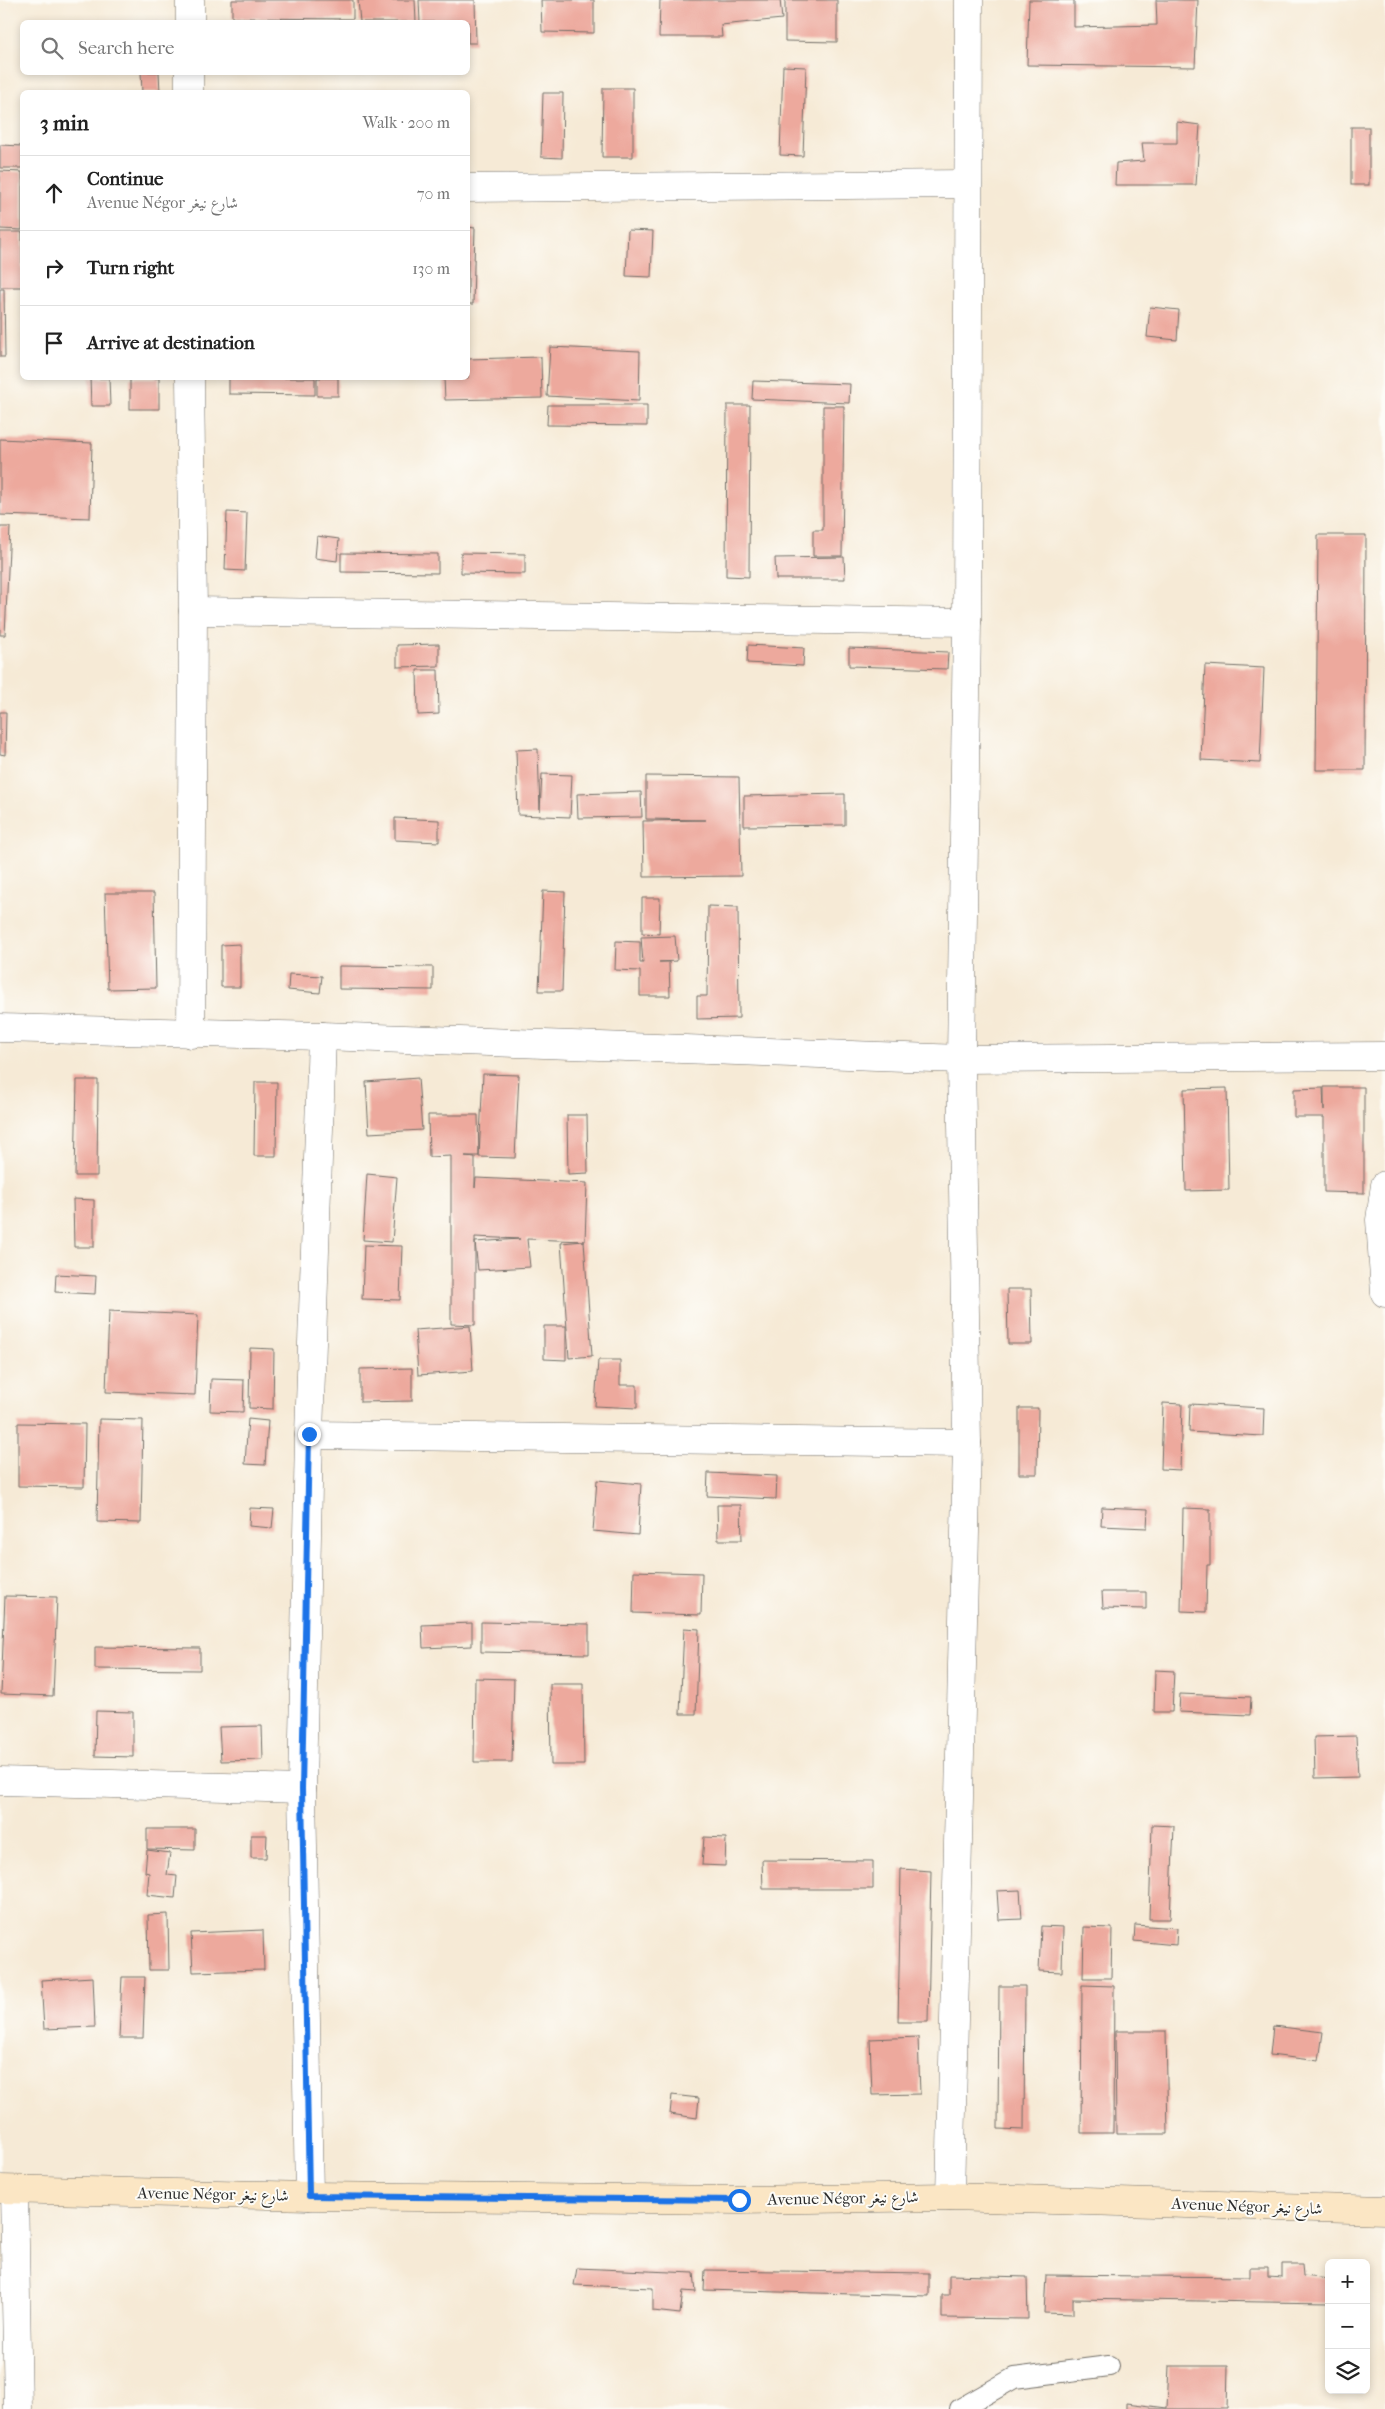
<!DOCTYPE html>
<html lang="en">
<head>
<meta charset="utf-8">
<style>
  :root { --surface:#fff; --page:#f6f6f6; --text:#222; --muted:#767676; --line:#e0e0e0 }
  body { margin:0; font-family:"IM FELL French Canon",Amiri,serif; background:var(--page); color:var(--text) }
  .controls { position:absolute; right:15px; bottom:15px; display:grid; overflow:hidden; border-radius:8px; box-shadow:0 2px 8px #0003 }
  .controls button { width:45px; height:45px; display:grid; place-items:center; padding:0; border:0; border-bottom:1px solid var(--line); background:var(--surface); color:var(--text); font:25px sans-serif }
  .stop { position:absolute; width:15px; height:15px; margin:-11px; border:4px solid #1a73e8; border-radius:50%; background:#fff }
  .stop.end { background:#1a73e8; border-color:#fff; box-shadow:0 1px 5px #0008 }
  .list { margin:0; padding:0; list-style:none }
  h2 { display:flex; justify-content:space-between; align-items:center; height:65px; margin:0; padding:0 20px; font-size:21px }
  h2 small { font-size:16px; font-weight:400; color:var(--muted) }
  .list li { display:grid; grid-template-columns:32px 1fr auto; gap:15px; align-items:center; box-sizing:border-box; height:75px; padding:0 20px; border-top:1px solid var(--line) }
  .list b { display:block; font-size:19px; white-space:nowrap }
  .list p { margin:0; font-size:16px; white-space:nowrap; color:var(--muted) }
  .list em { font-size:16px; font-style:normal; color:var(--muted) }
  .icon { flex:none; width:28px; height:28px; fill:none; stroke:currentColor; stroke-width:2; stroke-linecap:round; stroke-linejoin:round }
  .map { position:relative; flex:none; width:1385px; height:2409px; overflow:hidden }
  .search { position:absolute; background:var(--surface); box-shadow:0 2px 8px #0003; left:20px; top:20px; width:450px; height:55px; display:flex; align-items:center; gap:12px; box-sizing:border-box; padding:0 18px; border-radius:8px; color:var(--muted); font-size:19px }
  .panel { position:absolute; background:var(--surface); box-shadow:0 2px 8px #0003; left:20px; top:90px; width:450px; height:290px; border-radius:8px }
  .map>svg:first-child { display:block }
</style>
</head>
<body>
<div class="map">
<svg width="1385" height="2409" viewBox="0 0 1385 2409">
  <rect width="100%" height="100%" fill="#fdfcf7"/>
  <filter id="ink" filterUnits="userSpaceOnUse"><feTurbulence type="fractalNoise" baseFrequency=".02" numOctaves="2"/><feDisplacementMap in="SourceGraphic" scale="10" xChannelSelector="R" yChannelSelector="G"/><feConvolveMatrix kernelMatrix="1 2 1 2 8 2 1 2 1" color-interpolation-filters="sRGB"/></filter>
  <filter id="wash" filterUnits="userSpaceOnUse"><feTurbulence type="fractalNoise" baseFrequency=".0096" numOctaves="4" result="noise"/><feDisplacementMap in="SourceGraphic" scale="20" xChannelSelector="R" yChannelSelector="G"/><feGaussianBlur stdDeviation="1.12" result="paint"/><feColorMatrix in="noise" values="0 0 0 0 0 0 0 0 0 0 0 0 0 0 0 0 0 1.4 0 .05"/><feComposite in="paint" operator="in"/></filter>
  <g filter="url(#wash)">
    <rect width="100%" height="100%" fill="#f6ead6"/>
    <g id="blocks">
      <!-- building -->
      <g fill="#eda99d">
        <path d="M 232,0 L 353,0 L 353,19 L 232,18 Z"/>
        <path d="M 358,0 L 415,0 L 416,22 L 360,22 Z"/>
        <path d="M 419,0 L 475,0 L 476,43 L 468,43 L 468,22 L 420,22 Z"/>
        <path d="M 541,0 L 594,0 L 594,33 L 542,32 Z"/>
        <path d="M 660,0 L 780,0 L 782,19 L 721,25 L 722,37 L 659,37 Z"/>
        <path d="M 785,0 L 837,0 L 837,42 L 785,41 Z"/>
        <path d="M 1029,0 L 1074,0 L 1074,27 L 1157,25 L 1156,0 L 1198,0 L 1195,67 L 1027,65 Z"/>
        <path d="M 783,66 L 806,67 L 803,156 L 780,155 Z"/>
        <path d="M 141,72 L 159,72 L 160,92 L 142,92 Z"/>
        <path d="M 603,88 L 633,88 L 633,157 L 602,157 Z"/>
        <path d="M 543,93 L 563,93 L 562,158 L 541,157 Z"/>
        <path d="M 1177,122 L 1200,125 L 1196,185 L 1115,185 L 1116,163 L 1144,161 L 1142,143 L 1177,143 Z"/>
        <rect x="1351" y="127" width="18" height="58"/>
        <path d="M 0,145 L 22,146 L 22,168 L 0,168 Z"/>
        <path d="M 0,171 L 22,172 L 22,230 L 0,229 Z"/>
        <path d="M 468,227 L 475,228 L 473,304 L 468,304 Z"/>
        <path d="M 628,230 L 653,231 L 651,277 L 626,276 Z"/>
        <rect x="0" y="232" width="22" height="55"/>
        <path d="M 0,289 L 4,289 L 5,357 L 0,357 Z"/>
        <path d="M 1150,307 L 1179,310 L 1177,340 L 1147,337 Z"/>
        <path d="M 550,347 L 640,351 L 639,401 L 547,396 Z"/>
        <path d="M 541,357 L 542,398 L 445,400 L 444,378 L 468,378 L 468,359 Z"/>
        <path d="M 90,378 L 109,378 L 110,406 L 91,406 Z"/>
        <rect x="130" y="378" width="29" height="31"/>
        <path d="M 229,378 L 315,378 L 315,395 L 229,394 Z"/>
        <rect x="317" y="378" width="21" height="18"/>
        <path d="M 753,381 L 850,384 L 849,403 L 752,399 Z"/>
        <path d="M 548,405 L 647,405 L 647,426 L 547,425 Z"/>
        <path d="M 727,405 L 750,405 L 749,577 L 726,576 Z"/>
        <path d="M 823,406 L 844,406 L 842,556 L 813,556 L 813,530 L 823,530 Z"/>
        <path d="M 0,439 L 92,443 L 90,518 L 0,515 Z"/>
        <path d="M 227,512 L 247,513 L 245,571 L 225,570 Z"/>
        <path d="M 0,527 L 10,527 L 5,635 L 0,635 Z"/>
        <path d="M 1318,535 L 1366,535 L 1365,770 L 1316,770 Z"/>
        <path d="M 317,536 L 339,539 L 337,561 L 315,558 Z"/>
        <path d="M 341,553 L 438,554 L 438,573 L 341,572 Z"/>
        <path d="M 461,553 L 525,554 L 525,574 L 461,573 Z"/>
        <path d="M 844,557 L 845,579 L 776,579 L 775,558 Z"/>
        <path d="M 439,644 L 439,666 L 397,667 L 397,645 Z"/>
        <path d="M 748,645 L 804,648 L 803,666 L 747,663 Z"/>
        <path d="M 849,648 L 948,652 L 947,669 L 849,666 Z"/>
        <path d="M 1205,665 L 1264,668 L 1260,763 L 1201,760 Z"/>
        <path d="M 417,670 L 438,670 L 439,714 L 418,715 Z"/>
        <path d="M 0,712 L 6,712 L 5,755 L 0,754 Z"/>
        <path d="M 538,749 L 540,811 L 542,774 L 572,775 L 570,817 L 518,815 L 516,750 Z"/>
        <path d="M 646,776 L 739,777 L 741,876 L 644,877 L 643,821 L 706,820 L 646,819 Z"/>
        <path d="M 641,792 L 642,817 L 578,818 L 577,794 Z"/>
        <path d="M 845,794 L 845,825 L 744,826 L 744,796 Z"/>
        <path d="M 395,818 L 439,820 L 439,842 L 395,840 Z"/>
        <path d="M 543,891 L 565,892 L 562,991 L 539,991 Z"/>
        <path d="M 105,893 L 154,893 L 156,988 L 108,989 Z"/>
        <path d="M 642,898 L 660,898 L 659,934 L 642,933 Z"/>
        <path d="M 708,906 L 738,907 L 739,1018 L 697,1019 L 697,996 L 707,996 Z"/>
        <path d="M 675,936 L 677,961 L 659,962 L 669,962 L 670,996 L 640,996 L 640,971 L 615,970 L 616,941 L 640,942 L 640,963 L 643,963 L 641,937 Z"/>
        <path d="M 240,944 L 240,987 L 221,987 L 221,945 Z"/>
        <path d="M 339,966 L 433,967 L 433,990 L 339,989 Z"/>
        <path d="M 289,974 L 322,976 L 320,993 L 288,990 Z"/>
        <path d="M 483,1074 L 519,1075 L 515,1158 L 479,1157 Z"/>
        <path d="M 418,1078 L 422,1130 L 369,1133 L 366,1082 Z"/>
        <path d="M 77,1080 L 98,1080 L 97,1176 L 75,1176 Z"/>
        <path d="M 255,1082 L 277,1082 L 276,1156 L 254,1156 Z"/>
        <path d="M 1324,1087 L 1364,1087 L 1364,1193 L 1324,1192 L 1324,1117 L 1294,1117 L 1294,1089 L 1323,1088 L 1324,1110 Z"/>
        <path d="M 1227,1088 L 1229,1190 L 1186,1191 L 1184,1089 Z"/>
        <path d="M 428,1115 L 478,1115 L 479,1156 L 465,1156 L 475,1157 L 475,1188 L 476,1178 L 587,1183 L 585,1241 L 527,1239 L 530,1267 L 478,1270 L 475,1242 L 520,1239 L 475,1237 L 475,1325 L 451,1324 L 451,1156 L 429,1157 Z"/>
        <path d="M 567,1115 L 587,1115 L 588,1173 L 568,1174 Z"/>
        <path d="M 367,1174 L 397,1177 L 392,1242 L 363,1240 Z"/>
        <path d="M 73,1199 L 94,1200 L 94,1247 L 74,1247 Z"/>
        <path d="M 584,1241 L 592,1356 L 569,1358 L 561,1243 Z"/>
        <path d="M 364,1245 L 402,1246 L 400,1300 L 362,1299 Z"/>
        <path d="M 56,1274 L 96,1276 L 95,1294 L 55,1292 Z"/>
        <path d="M 1007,1289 L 1031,1289 L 1032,1344 L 1008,1344 Z"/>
        <path d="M 109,1311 L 198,1315 L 195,1395 L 106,1392 Z"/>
        <path d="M 470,1326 L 473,1371 L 418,1375 L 415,1330 Z"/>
        <path d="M 544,1326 L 566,1326 L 566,1360 L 544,1359 Z"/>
        <path d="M 250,1348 L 274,1349 L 273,1409 L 249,1408 Z"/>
        <path d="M 598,1360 L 620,1360 L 620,1385 L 637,1385 L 637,1408 L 595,1406 Z"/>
        <path d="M 412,1368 L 412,1401 L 360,1402 L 360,1369 Z"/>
        <path d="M 211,1379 L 244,1380 L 243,1412 L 210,1411 Z"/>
        <path d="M 1163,1403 L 1182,1404 L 1180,1470 L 1161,1469 Z"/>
        <path d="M 1190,1404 L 1264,1408 L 1263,1436 L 1189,1432 Z"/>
        <path d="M 1019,1408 L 1038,1408 L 1037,1474 L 1019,1474 Z"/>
        <path d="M 99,1419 L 143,1420 L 141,1523 L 97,1522 Z"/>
        <path d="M 248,1419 L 268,1421 L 265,1465 L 245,1464 Z"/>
        <path d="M 18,1423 L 85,1424 L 84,1487 L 18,1486 Z"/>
        <path d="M 708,1473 L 777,1476 L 776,1499 L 707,1496 Z"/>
        <path d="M 597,1480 L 641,1484 L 638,1535 L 593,1531 Z"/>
        <path d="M 717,1505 L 741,1505 L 742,1540 L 718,1540 Z"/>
        <path d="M 1102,1507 L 1148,1509 L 1147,1528 L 1101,1526 Z"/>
        <path d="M 250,1508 L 274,1509 L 272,1528 L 249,1526 Z"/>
        <path d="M 1183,1508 L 1210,1509 L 1210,1565 L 1207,1565 L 1206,1612 L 1181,1611 Z"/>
        <path d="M 634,1571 L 702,1573 L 701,1615 L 633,1613 Z"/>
        <path d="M 1102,1592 L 1146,1592 L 1146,1609 L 1103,1608 Z"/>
        <path d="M 5,1596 L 57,1597 L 53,1696 L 1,1694 Z"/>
        <path d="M 481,1622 L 589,1624 L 589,1654 L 481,1652 Z"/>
        <path d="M 472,1623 L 472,1646 L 423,1648 L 422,1625 Z"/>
        <path d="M 684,1628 L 699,1629 L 696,1714 L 680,1714 Z"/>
        <path d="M 95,1647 L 200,1648 L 200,1670 L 95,1669 Z"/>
        <path d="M 1155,1670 L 1174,1671 L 1172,1712 L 1154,1712 Z"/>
        <path d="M 475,1678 L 514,1679 L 512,1762 L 474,1762 Z"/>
        <path d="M 550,1684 L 583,1684 L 584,1765 L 551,1765 Z"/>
        <path d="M 1180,1694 L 1251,1697 L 1250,1715 L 1179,1712 Z"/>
        <path d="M 96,1711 L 133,1712 L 133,1757 L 95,1756 Z"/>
        <path d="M 262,1726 L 263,1760 L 221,1761 L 219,1727 Z"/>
        <path d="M 1356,1736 L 1358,1777 L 1315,1778 L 1314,1737 Z"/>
        <path d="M 1152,1825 L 1174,1826 L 1170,1919 L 1149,1919 Z"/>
        <path d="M 147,1829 L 195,1829 L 195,1850 L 147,1849 Z"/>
        <path d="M 251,1835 L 267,1835 L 266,1858 L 251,1858 Z"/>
        <path d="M 704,1837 L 726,1838 L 725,1866 L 702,1865 Z"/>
        <path d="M 147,1850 L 170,1853 L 167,1875 L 177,1876 L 175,1898 L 147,1895 L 149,1873 L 145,1872 Z"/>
        <path d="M 762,1860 L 873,1861 L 873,1889 L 763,1889 Z"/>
        <path d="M 901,1869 L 931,1871 L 928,2022 L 898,2022 Z"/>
        <path d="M 1020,1890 L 1022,1919 L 999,1920 L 997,1891 Z"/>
        <path d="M 168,1914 L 169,1970 L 149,1970 L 148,1915 Z"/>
        <path d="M 1135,1925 L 1177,1928 L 1176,1945 L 1134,1941 Z"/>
        <path d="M 1041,1926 L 1063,1927 L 1062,1972 L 1039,1971 Z"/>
        <path d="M 1084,1927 L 1112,1928 L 1111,1978 L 1083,1978 Z"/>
        <path d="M 263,1930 L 264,1970 L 193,1972 L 191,1933 Z"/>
        <path d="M 93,1977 L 95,2027 L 44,2029 L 41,1980 Z"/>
        <path d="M 122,1977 L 145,1977 L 143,2038 L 119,2038 Z"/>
        <path d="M 1082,1985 L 1114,1986 L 1113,2133 L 1081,2133 Z"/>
        <path d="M 999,1986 L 1025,1986 L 1024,2130 L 998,2129 Z"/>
        <path d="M 1273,2026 L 1323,2032 L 1319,2061 L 1270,2055 Z"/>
        <path d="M 1115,2031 L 1166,2031 L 1168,2134 L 1116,2134 Z"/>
        <path d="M 918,2037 L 920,2094 L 872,2095 L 870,2039 Z"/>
        <path d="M 672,2095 L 699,2098 L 697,2118 L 670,2114 Z"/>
        <path d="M 1282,2264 L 1302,2264 L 1303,2276 L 1329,2279 L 1329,2303 L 1073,2299 L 1073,2314 L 1044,2313 L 1046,2275 L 1250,2277 L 1250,2267 L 1268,2267 L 1268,2276 L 1282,2277 Z"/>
        <path d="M 577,2268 L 694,2273 L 696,2292 L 683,2291 L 680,2314 L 653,2311 L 653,2288 L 574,2285 Z"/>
        <path d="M 705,2270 L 929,2273 L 929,2296 L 704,2290 Z"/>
        <path d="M 949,2275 L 1027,2277 L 1028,2319 L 942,2318 L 942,2295 L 949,2295 Z"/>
        <path d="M 1169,2366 L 1228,2366 L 1227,2409 L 1126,2409 L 1126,2403 L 1167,2408 Z"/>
      </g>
    </g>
  </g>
  <g filter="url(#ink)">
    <use href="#blocks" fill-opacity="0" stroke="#726e67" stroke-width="1"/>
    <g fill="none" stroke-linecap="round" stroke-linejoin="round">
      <defs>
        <path id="lane" d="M 960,2409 L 1014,2378 L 1109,2366"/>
        <g id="street">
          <path d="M 190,22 L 190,0"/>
          <path d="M 189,92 L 189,72"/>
          <path d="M 468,188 L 968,184"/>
          <path d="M 190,378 L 193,611 L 191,1034"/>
          <path d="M 193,611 L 967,622"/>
          <path d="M 0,1028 L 322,1036 L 961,1059 L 1385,1056"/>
          <path d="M 1385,1185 L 1380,1220 L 1385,1293"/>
          <path d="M 309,1435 L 967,1443"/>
          <path d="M 0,1781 L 302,1789"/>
          <path d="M 14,2190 L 18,2409"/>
          <path d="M 309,2196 L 302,1789 L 309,1435 L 322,1036"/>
          <path d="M 950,2197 L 967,1443 L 961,1059 L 967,622 L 969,0"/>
        </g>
        <path id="secondary" d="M 0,2189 L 309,2196 L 739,2200 L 950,2197 L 1385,2210"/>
      </defs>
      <!-- lane casing -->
      <use href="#lane" stroke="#726e67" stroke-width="22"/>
      <!-- street casing -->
      <use href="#street" stroke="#726e67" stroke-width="29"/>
      <!-- secondary casing -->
      <use href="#secondary" stroke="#726e67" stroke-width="29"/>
      <!-- lane -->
      <use href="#lane" stroke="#fff" stroke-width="20"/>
      <!-- street -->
      <use href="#street" stroke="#fff" stroke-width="28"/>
      <!-- secondary -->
      <use href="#secondary" stroke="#fbe6c4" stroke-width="28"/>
    </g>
  </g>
  <g fill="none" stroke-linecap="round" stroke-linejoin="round" filter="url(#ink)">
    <!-- route -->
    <path stroke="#1a73e8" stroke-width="6" d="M 309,1434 L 302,1789 L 309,2196 L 739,2200"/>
  </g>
  <g text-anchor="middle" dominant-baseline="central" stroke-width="4" stroke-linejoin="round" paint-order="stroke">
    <!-- street labels -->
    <g font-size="16" fill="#2b2b2b" stroke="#fdfcf7">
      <text transform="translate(213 2194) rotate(1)">Avenue Négor شارع نيغر</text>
      <text transform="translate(843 2198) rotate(-1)">Avenue Négor شارع نيغر</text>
      <text transform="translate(1247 2206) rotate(2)">Avenue Négor شارع نيغر</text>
    </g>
  </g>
</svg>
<div class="controls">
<button>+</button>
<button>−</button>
<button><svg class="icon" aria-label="layers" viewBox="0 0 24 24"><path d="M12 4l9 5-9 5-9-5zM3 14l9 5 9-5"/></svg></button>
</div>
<div class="stop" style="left:739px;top:2200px"></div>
<div class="stop end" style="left:309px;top:1434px"></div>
<div class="search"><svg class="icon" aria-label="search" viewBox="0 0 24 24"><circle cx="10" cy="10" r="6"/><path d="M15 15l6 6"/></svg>Search here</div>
<section class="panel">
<h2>3 min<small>Walk · 200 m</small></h2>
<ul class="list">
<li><svg class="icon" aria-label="ahead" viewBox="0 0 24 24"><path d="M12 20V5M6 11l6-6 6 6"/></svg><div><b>Continue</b><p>Avenue Négor شارع نيغر</p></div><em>70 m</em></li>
<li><svg class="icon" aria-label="right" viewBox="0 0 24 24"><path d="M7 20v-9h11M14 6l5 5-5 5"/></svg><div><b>Turn right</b></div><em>130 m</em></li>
<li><svg class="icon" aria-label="arrive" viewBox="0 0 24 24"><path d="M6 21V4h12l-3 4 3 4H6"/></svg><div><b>Arrive at destination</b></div></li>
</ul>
</section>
</div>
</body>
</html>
